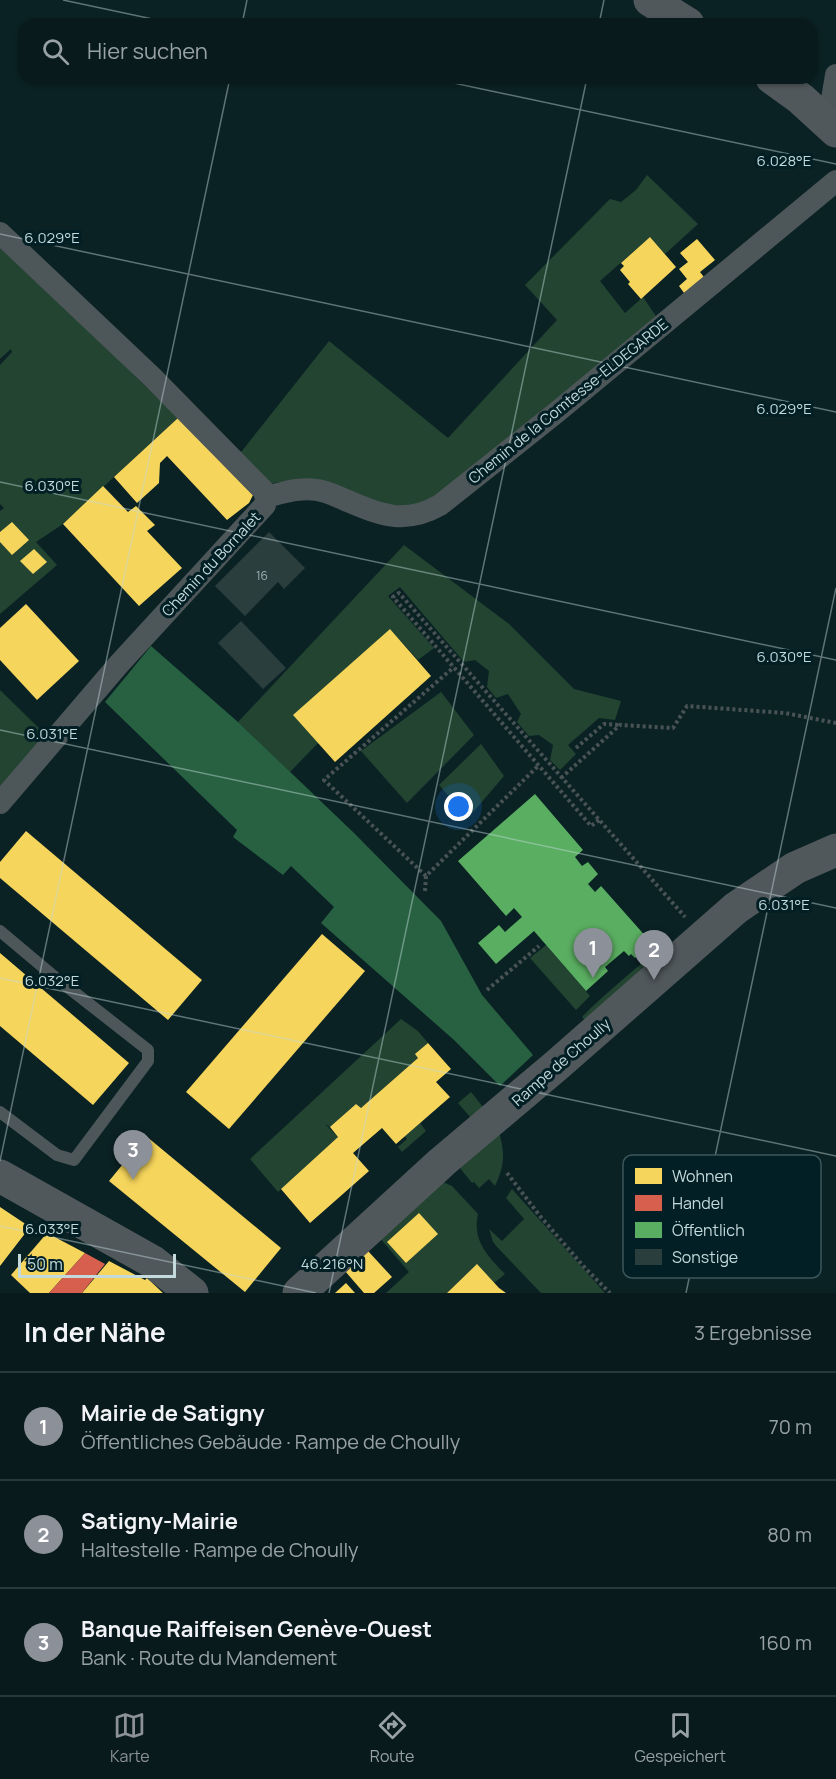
<!DOCTYPE html>
<html lang="de">
<head>
<meta charset="utf-8">
<style>
  :root { --surface:#081a1c; --page:#112325; --text:#f1f3f6; --muted:#98a1a3; --line:#29383b; --accent:#8c9099 }
  body { margin:0; font-family:Manrope,sans-serif; background:var(--page); color:var(--text) }
  .scale { position:absolute; left:18px; bottom:15px; width:158px; box-sizing:border-box; padding-left:6px; border:3px solid #c4d9dc; border-top:0; font-size:16px; line-height:21px; white-space:nowrap; color:#c4d9dc; -webkit-text-stroke:4px #011f24; paint-order:stroke }
  .you { position:absolute; left:459px; top:807px; width:21px; height:21px; margin:-15px; border:4px solid #fff; border-radius:50%; background:#1a73e8; box-shadow:0 0 0 9px #1a73e833 }
  .badge { display:grid; place-items:center; width:39px; height:39px; border-radius:50%; background:var(--accent); color:#fff; font-size:20px; font-weight:700 }
  .pin { position:absolute; translate:-50% -50px; filter:drop-shadow(0 2px 3px #0008) }
  .pin::after { content:''; position:absolute; top:32px; width:21px; height:18px; background:inherit; clip-path:polygon(0 0,100% 0,50% 100%) }
  .list { margin:0; padding:0; list-style:none }
  h2 { display:flex; justify-content:space-between; align-items:center; height:78px; margin:0; padding:0 24px; font-size:26px }
  h2 small { font-size:20px; font-weight:400; color:var(--muted) }
  .list li { display:grid; grid-template-columns:39px 1fr auto; gap:18px; align-items:center; box-sizing:border-box; height:108px; padding:0 24px; border-top:2px solid var(--line) }
  .list b { display:block; font-size:22px; white-space:nowrap }
  .list p { margin:0; font-size:20px; white-space:nowrap; color:var(--muted) }
  .list em { font-size:20px; font-style:normal; color:var(--muted) }
  .icon { flex:none; width:33px; height:33px; fill:none; stroke:currentColor; stroke-width:2; stroke-linecap:round; stroke-linejoin:round }
  .map { position:relative; flex:none; width:836px; height:1293px; overflow:hidden }
  .search { position:absolute; background:var(--surface); box-shadow:0 2px 4px #0004; left:18px; right:18px; top:18px; height:66px; display:flex; align-items:center; gap:15px; box-sizing:border-box; padding:0 21px; border-radius:18px; color:var(--muted); font-size:22px }
  .sheet { height:402px; background:var(--surface) }
  nav { display:flex; justify-content:space-around; align-items:center; box-sizing:border-box; height:84px; border-top:2px solid var(--line); background:var(--surface); font-size:16px; color:var(--muted) }
  nav a { display:grid; justify-items:center; gap:3px }
  nav .on { color:var(--accent) }
  .map>svg:first-child { display:block }
</style>
</head>
<body>
<div class="map">
<svg width="836" height="1293" viewBox="0 0 836 1293">
  <rect width="100%" height="100%" fill="#0b2225"/>
  <!-- green -->
  <g fill="#224431">
    <path d="M 647,175 L 698,224 L 665,254 L 650,237 L 600,281 L 625,313 L 643,297 L 660,322 L 445,494 L 401,510 L 279,482 L 265,485 L 238,456 L 329,341 L 448,438 L 557,320 L 525,285 L 610,199 L 621,202 L 636,190 Z"/>
    <path d="M 0,248 L 59,302 L 178,418 L 63,524 L 36,542 L 57,565 L 0,614 L 0,511 L 4,508 L 0,504 L 0,365 L 12,352 L 11,349 L 0,359 Z"/>
    <path d="M 404,545 L 509,624 L 574,689 L 621,701 L 615,720 L 599,718 L 568,745 L 576,754 L 560,770 L 550,760 L 553,745 L 539,735 L 529,736 L 517,722 L 521,714 L 508,694 L 496,698 L 487,687 L 489,671 L 475,660 L 464,662 L 400,587 L 388,596 L 434,648 L 418,660 L 390,629 L 318,743 L 290,772 L 238,722 Z"/>
    <path d="M 0,690 L 47,736 L 0,788 Z"/>
    <path d="M 441,692 L 474,735 L 407,803 L 361,751 Z"/>
    <path d="M 481,744 L 504,776 L 468,818 L 439,785 Z"/>
    <path d="M 546,945 L 590,996 L 576,1010 L 530,958 Z"/>
    <path d="M 659,948 L 669,951 L 587,1023 L 582,1017 C 606,992 634,971 659,948 Z"/>
    <path d="M 401,1019 L 418,1031 L 428,1043 L 418,1058 L 361,1108 L 356,1104 L 330,1127 L 325,1124 L 338,1137 L 278,1192 L 250,1159 Z"/>
    <path d="M 471,1092 L 483,1107 L 471,1118 L 458,1103 Z"/>
    <path d="M 420,1123 L 426,1131 L 402,1152 L 398,1147 L 407,1139 L 405,1136 Z"/>
    <path d="M 499,1132 C 505,1154 505,1165 495,1186 L 489,1179 L 479,1188 L 474,1182 L 472,1183 L 460,1168 Z"/>
    <path d="M 443,1182 L 452,1186 L 478,1214 C 472,1241 488,1256 505,1274 L 494,1283 L 476,1265 L 447,1293 L 386,1293 L 409,1272 L 379,1237 Z"/>
    <path d="M 512,1189 L 605,1293 L 541,1293 L 498,1248 L 493,1242 L 489,1229 L 502,1241 L 524,1219 L 506,1198 Z"/>
  </g>
  <!-- forest -->
  <path fill="#276141" d="M 151,646 L 238,722 L 354,833 L 441,921 L 482,995 L 533,1055 L 500,1086 L 454,1040 L 321,923 L 334,907 L 291,866 L 283,875 L 233,837 L 237,830 L 105,702 Z"/>
  <!-- homes -->
  <g fill="#f6d55c">
    <path d="M 650,237 L 676,267 L 641,299 L 628,284 L 630,282 L 620,270 L 624,266 L 621,263 Z"/>
    <path d="M 697,239 L 715,260 L 700,272 L 707,281 L 687,297 L 679,286 L 687,279 L 679,269 L 688,262 L 680,253 Z"/>
    <path d="M 178,418 L 253,495 L 249,503 L 227,520 L 167,456 L 160,463 L 159,483 L 137,503 L 114,477 Z"/>
    <path d="M 103,486 L 128,512 L 136,506 L 155,525 L 147,531 L 182,568 L 139,606 L 63,524 Z"/>
    <path d="M 12,522 L 29,540 L 12,555 L 0,542 L 0,532 Z"/>
    <path d="M 34,549 L 47,562 L 33,574 L 20,561 Z"/>
    <path d="M 26,604 L 79,661 L 37,700 L 0,660 L 0,628 Z"/>
    <path d="M 390,629 L 431,676 L 335,762 L 293,715 Z"/>
    <path d="M 26,831 L 202,980 L 168,1020 L 0,878 L 0,862 Z"/>
    <path d="M 322,934 L 365,971 L 229,1129 L 186,1092 Z"/>
    <path d="M 0,953 L 129,1063 L 93,1105 L 0,1026 Z"/>
    <path d="M 428,1043 L 451,1069 L 436,1082 L 450,1097 L 396,1144 L 382,1128 L 353,1153 L 369,1171 L 310,1223 L 281,1189 L 338,1137 L 330,1127 L 331,1126 L 356,1104 L 361,1108 L 418,1058 L 415,1054 Z"/>
    <path d="M 146,1136 L 281,1248 L 245,1292 L 109,1181 Z"/>
    <path d="M 0,1207 L 30,1227 L 0,1266 Z"/>
    <path d="M 419,1213 L 438,1234 L 406,1263 L 387,1242 Z"/>
    <path d="M 47,1233 L 85,1253 L 49,1293 L 30,1293 L 11,1275 Z"/>
    <path d="M 368,1251 L 392,1277 L 374,1293 L 364,1293 L 345,1271 Z"/>
    <path d="M 109,1261 L 145,1280 L 147,1278 L 163,1293 L 82,1293 Z"/>
    <path d="M 477,1264 L 499,1288 L 506,1293 L 447,1293 Z"/>
    <path d="M 346,1283 L 355,1293 L 335,1293 Z"/>
  </g>
  <!-- shops -->
  <path fill="#d6604d" d="M 85,1253 L 105,1264 L 82,1293 L 49,1293 Z"/>
  <!-- public -->
  <path fill="#5aae61" d="M 535,794 L 583,850 L 575,857 L 582,866 L 588,862 L 598,874 L 588,884 L 595,892 L 601,886 L 648,939 L 643,943 L 647,948 L 635,958 L 631,954 L 629,956 L 624,951 L 605,967 L 608,971 L 586,991 L 534,931 L 496,964 L 478,943 L 499,925 L 505,932 L 522,917 L 514,908 L 506,916 L 458,861 Z"/>
  <!-- building -->
  <g fill="#2a3e3e">
    <path d="M 269,532 L 305,568 L 284,589 L 278,582 L 245,616 L 215,586 Z"/>
    <path d="M 241,621 L 286,668 L 263,689 L 218,643 Z"/>
  </g>
  <g fill="none" stroke-linecap="round" stroke-linejoin="round">
    <!-- path -->
    <g stroke="#495355" stroke-width="4" stroke-dasharray="3 3" stroke-linecap="butt">
      <path d="M 576,748 L 604,724 L 620,725"/>
      <path d="M 561,778 L 620,725 L 673,728 L 687,706 L 785,713 L 836,723"/>
      <path d="M 599,820 L 591,826 L 393,597 L 399,593 L 685,917"/>
      <path d="M 426,876 L 324,780 L 454,667"/>
      <path d="M 425,891 L 426,876 L 539,765"/>
      <path d="M 487,990 L 539,946"/>
      <path d="M 507,1173 L 540,1216 L 585,1268 L 610,1293"/>
    </g>
    <!-- lane -->
    <path stroke="#4d5659" stroke-width="12" d="M 0,931 L 56,978 L 148,1050 L 148,1061 L 74,1160 L 57,1155 L 0,1112"/>
    <!-- street -->
    <g stroke="#4d5659" stroke-width="22">
      <path d="M 828,123 L 836,75"/>
      <path d="M 0,233 L 152,377 L 263,490 L 266,497 L 265,505 L 119,664 L 0,803"/>
      <path d="M 266,497 C 282,493 300,487 317,490 C 326,491 334,495 343,499 C 379,514 403,526 440,505 L 557,412 L 836,181"/>
    </g>
    <!-- secondary -->
    <g stroke="#50585c" stroke-width="33">
      <path d="M 650,0 L 688,24"/>
      <path d="M 772,78 L 801,99 L 836,131"/>
      <path d="M 0,1176 L 153,1262 L 192,1293"/>
      <path d="M 299,1293 L 442,1162 L 557,1065 L 736,908 L 795,868 L 836,850"/>
    </g>
  </g>
  <!-- ticks -->
  <path fill="none" stroke="#c4d9dc" stroke-width="1.5" stroke-opacity="0.45" d="M 63,0 L 176,24M 242,24 L 247,0M 599,24 L 604,0M 430,78 L 836,164M 0,234 L 836,412M 0,482 L 836,660M 0,730 L 836,908M 0,978 L 836,1156M 0,1161 L 230,78M 0,1226 L 316,1293M 329,1293 L 587,78M 686,1293 L 836,588"/>
  <g text-anchor="middle" dominant-baseline="central" stroke-width="6" stroke-linejoin="round" paint-order="stroke">
    <!-- number labels -->
    <g font-size="12" fill="#9eb2b4">
      <text x="262" y="575">16</text>
    </g>
    <!-- street labels -->
    <g font-size="15" fill="#c4d9dc" stroke="#011f24">
      <text transform="translate(568 401) rotate(-39)">Chemin de la Comtesse-ELDEGARDE</text>
      <text transform="translate(211 564) rotate(-47)">Chemin du Bornalet</text>
      <text transform="translate(561 1062) rotate(-41)">Rampe de Choully</text>
    </g>
  </g>
  <!-- legend -->
  <rect x="623" y="1155" width="198" height="123" rx="9" fill="#011f24" stroke="#3c575b" stroke-width="1.5"/>
  <rect x="635" y="1168" width="27" height="16" fill="#f6d55c"/>
  <rect x="635" y="1195" width="27" height="16" fill="#d6604d"/>
  <rect x="635" y="1222" width="27" height="16" fill="#5aae61"/>
  <rect x="635" y="1249" width="27" height="16" fill="#2a3e3e"/>
  <g font-size="16" fill="#c4d9dc">
    <text x="672" y="1182">Wohnen</text>
    <text x="672" y="1209">Handel</text>
    <text x="672" y="1236">Öffentlich</text>
    <text x="672" y="1263">Sonstige</text>
  </g>
  <g font-size="15" text-anchor="middle" fill="#c4d9dc" stroke="#011f24" stroke-width="6" stroke-linejoin="round" paint-order="stroke">
    <text x="784" y="166">6.028°E</text>
    <text x="52" y="243">6.029°E</text>
    <text x="784" y="414">6.029°E</text>
    <text x="52" y="491">6.030°E</text>
    <text x="784" y="662">6.030°E</text>
    <text x="52" y="739">6.031°E</text>
    <text x="784" y="910">6.031°E</text>
    <text x="52" y="986">6.032°E</text>
    <text x="52" y="1234">6.033°E</text>
    <text x="332" y="1269">46.216°N</text>
  </g>
</svg>
<div class="scale">50 m</div>
<div class="you"></div>
<div class="pin badge" style="left:593px;top:978px">1</div>
<div class="pin badge" style="left:654px;top:980px">2</div>
<div class="pin badge" style="left:133px;top:1180px">3</div>
<div class="search"><svg class="icon" aria-label="search" viewBox="0 0 24 24"><circle cx="10" cy="10" r="6"/><path d="M15 15l6 6"/></svg>Hier suchen</div>
</div>
<section class="sheet">
<h2>In der Nähe<small>3 Ergebnisse</small></h2>
<ul class="list">
<li><span class="badge">1</span><div><b>Mairie de Satigny</b><p>Öffentliches Gebäude · Rampe de Choully</p></div><em>70 m</em></li>
<li><span class="badge">2</span><div><b>Satigny-Mairie</b><p>Haltestelle · Rampe de Choully</p></div><em>80 m</em></li>
<li><span class="badge">3</span><div><b>Banque Raiffeisen Genève-Ouest</b><p>Bank · Route du Mandement</p></div><em>160 m</em></li>
</ul>
</section>
<nav>
<a class="on"><svg class="icon" aria-label="map" viewBox="0 0 24 24"><path d="M3 6l6-2 6 2 6-2v14l-6 2-6-2-6 2zM9 4v14M15 6v14"/></svg>Karte</a>
<a><svg class="icon" aria-label="directions" viewBox="0 0 24 24"><path d="M12 3l9 9-9 9-9-9zM9 14v-3h6M13 9l2 2-2 2"/></svg>Route</a>
<a><svg class="icon" aria-label="saved" viewBox="0 0 24 24"><path d="M7 4h10v16l-5-4-5 4z"/></svg>Gespeichert</a>
</nav>
</body>
</html>
